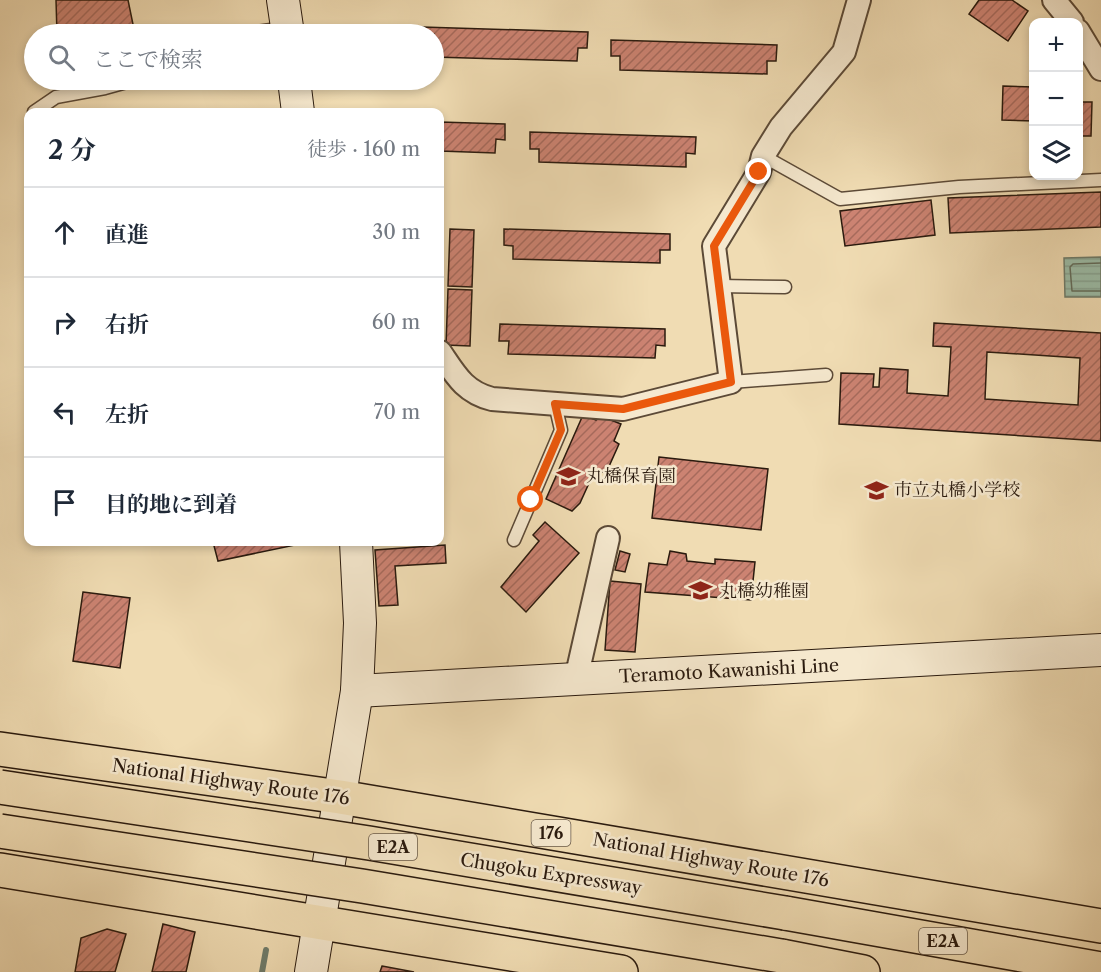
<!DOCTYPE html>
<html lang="ja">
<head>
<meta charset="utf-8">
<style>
  :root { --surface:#fff; --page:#f6f6f7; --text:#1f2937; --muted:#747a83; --line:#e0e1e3 }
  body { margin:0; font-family:"Libre Caslon Text","Noto Serif JP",serif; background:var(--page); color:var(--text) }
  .controls { position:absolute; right:18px; top:18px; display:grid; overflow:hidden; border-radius:12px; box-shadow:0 3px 9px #0003 }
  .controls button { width:54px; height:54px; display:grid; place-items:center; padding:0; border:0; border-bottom:2px solid var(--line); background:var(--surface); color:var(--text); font:30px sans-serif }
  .stop { position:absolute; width:18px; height:18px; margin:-14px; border:4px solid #ea580c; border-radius:50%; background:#fff }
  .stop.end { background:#ea580c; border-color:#fff; box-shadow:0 2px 6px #0008 }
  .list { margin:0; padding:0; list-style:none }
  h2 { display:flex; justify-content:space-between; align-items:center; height:78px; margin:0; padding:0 24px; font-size:26px }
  h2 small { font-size:20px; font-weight:400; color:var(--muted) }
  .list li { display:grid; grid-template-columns:39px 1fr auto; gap:18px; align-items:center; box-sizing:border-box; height:90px; padding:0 24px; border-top:2px solid var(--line) }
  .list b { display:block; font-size:22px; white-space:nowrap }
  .list em { font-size:20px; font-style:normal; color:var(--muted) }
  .icon { flex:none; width:33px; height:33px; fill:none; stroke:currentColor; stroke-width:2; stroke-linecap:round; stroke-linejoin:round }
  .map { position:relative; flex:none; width:1101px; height:972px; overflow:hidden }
  .search { position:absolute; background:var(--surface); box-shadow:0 3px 9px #0003; left:24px; top:24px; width:420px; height:66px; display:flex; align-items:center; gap:15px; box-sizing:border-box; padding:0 21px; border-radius:33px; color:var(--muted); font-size:22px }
  .panel { position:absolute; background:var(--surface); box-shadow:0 3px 9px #0003; left:24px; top:108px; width:420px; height:438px; border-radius:12px }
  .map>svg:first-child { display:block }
</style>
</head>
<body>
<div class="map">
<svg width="1101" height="972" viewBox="0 0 1101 972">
  <defs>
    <pattern id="water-rules" width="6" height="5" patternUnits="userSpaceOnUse" patternTransform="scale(1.5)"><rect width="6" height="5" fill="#9bbca7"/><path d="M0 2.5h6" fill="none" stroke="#86a18f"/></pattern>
    <pattern id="building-hatch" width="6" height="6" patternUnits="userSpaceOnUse" patternTransform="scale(1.5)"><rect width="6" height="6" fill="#cc8372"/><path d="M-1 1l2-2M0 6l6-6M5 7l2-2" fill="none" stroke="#a66a5c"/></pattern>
  </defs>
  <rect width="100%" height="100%" fill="#f0dcb3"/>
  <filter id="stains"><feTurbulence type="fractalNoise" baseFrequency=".00333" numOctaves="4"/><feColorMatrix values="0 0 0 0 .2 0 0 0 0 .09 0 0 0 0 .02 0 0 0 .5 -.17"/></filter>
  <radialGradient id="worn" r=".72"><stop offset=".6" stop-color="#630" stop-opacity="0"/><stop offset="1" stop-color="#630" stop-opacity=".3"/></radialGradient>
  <!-- water -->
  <path fill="url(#water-rules)" stroke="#6e7b6a" stroke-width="1.5" d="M 1101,257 L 1101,297 L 1065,297 L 1064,258 Z"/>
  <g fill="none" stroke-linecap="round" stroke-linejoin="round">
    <!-- shore -->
    <path stroke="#626b5a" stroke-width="1.5" d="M 1101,263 L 1073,264 L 1070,267 L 1072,291 L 1101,291"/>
    <!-- stream -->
    <path stroke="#6e7b6a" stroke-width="6" d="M 262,972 L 266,950"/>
  </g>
  <!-- building -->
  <g fill="url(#building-hatch)" stroke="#2a1a0e" stroke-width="1.5" fill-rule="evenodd">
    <path d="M 56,0 L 128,0 L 135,34 L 57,34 Z"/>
    <path d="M 979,0 L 1012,0 L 1028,11 L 1008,41 L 969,14 Z"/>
    <path d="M 422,27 L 588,32 L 587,48 L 578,48 L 577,61 L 434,57 L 434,34 L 422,34 Z"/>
    <path d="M 611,40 L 777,45 L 776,61 L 767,61 L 767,74 L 620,70 L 620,56 L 611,56 Z"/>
    <path d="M 59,80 L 90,80 L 90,81 L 59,85 Z"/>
    <path d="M 1003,86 L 1034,87 L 1034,121 L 1002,120 Z"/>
    <path d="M 1078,102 L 1092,102 L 1091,136 L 1078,136 Z"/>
    <path d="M 440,122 L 505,124 L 505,140 L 496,139 L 495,153 L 440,151 Z"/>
    <path d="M 530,132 L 696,137 L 695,154 L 686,153 L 686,167 L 539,162 L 539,149 L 530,149 Z"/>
    <path d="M 1101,192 L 1101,227 L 950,233 L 948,198 Z"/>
    <path d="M 931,200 L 935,235 L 845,246 L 840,211 Z"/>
    <path d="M 450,229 L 474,230 L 472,287 L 448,286 Z"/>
    <path d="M 504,229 L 670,234 L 670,250 L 660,250 L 660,263 L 513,259 L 513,246 L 504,245 Z"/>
    <path d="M 448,289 L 472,290 L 470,346 L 446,345 Z"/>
    <path d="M 934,323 L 1101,333 L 1101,441 L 839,424 L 841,373 L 874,374 L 873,387 L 879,387 L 880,368 L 908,370 L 907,393 L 948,396 L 951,347 L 933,346 ZM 987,352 L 1080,358 L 1078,405 L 985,399 Z"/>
    <path d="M 500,324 L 665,329 L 665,346 L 656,345 L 655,358 L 508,354 L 509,341 L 499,341 Z"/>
    <path d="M 583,415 L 596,420 L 598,415 L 621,424 L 614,441 L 619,444 L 606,473 L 595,470 L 580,503 L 572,511 L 546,499 Z"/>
    <path d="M 659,457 L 768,469 L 761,530 L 652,518 Z"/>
    <path d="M 545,522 L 579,553 L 526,612 L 501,587 L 539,541 L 533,535 Z"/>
    <path d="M 213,542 L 305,542 L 305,543 L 218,561 Z"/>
    <path d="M 445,545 L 446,563 L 395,566 L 398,605 L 379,606 L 375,550 Z"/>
    <path d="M 620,551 L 630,554 L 625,572 L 615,570 Z"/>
    <path d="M 670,551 L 686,554 L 687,561 L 715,564 L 715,559 L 755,562 L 751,600 L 645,592 L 649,563 L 667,565 Z"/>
    <path d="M 610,581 L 641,584 L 635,652 L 605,650 Z"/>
    <path d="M 83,592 L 130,598 L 120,668 L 73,661 Z"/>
    <path d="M 163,924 L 195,932 L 186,972 L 152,972 Z"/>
    <path d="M 107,929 L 126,934 L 115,972 L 75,972 L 81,938 Z"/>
    <path d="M 382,966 L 414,972 L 380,972 Z"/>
  </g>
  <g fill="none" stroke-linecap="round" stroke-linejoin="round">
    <defs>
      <g id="lane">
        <path d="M 242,34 L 285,28"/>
        <path d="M 34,112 L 56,97 L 105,88 L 134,80"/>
        <path d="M 763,156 L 840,199 L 959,187 L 1101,180"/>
        <path d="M 719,286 L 785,287"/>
        <path d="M 731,382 L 826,375"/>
        <path d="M 514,540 L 561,430 L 555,404"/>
      </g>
      <g id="street">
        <path d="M 1054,0 L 1072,22"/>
        <path d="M 1078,31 L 1101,69"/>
        <path d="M 440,352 C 455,374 464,392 492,399 L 623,409 L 731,382 L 714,246 L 759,172 L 763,156 L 781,127 L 844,52 L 859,0"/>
        <path d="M 576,679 L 608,538"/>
      </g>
      <g id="secondary">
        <path d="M 283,0 L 288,34"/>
        <path d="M 294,80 L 298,112"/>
        <path d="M 357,691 L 1101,650"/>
        <path d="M 311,972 L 357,691 L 360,623 L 356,542"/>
      </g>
      <g id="highway">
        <path d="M 0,749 L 340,797 L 1101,926"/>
        <path d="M 0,870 L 621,972"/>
        <path d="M 785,913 L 1101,969"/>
        <path d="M 781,956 L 863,972"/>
      </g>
    </defs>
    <!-- lane casing -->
    <use href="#lane" stroke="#5c4a37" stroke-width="15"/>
    <!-- street casing -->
    <use href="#street" stroke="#5c4a37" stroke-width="26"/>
    <!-- secondary casing -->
    <use href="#secondary" stroke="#2a1a0e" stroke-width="34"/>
    <!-- highway casing -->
    <use href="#highway" stroke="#2a1a0e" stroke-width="36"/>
    <!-- lane -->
    <use href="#lane" stroke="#f5e8ce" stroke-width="12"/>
    <!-- street -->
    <use href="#street" stroke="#f5e8ce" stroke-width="22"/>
    <!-- secondary -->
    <use href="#secondary" stroke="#f5e8ce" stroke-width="32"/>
    <!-- highway -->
    <use href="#highway" stroke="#f0dcb3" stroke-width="33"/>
    <defs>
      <g id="highway-bridge">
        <path d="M 0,787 L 369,843 L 785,913"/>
        <path d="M 0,831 L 362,886 L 781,956"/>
      </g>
    </defs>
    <!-- highway-bridge casing -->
    <use href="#highway-bridge" stroke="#2a1a0e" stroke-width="36" stroke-linecap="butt"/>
    <!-- highway-bridge -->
    <use href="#highway-bridge" stroke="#f0dcb3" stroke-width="33"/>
  </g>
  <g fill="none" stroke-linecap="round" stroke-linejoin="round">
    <!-- route -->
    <path stroke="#ea580c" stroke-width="8" d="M 531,500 L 561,430 L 555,404 L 623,409 L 731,382 L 714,246 L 759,172"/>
  </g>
  <!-- icons -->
  <defs>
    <symbol id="school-bare" viewBox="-9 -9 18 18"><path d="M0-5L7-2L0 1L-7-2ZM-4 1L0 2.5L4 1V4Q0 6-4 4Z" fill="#8f2418" stroke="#f5e8ce" stroke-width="2.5" paint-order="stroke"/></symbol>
  </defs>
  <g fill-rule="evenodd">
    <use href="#school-bare" x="552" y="460" width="33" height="33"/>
    <use href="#school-bare" x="860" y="474" width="33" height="33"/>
    <use href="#school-bare" x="684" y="574" width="33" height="33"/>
  </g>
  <g text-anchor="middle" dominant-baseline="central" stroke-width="5" stroke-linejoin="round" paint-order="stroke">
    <!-- shield labels -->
    <g fill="#f5e8ce" stroke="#675848" stroke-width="1.5">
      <rect x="531.5" y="820" width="39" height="26" rx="4.5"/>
      <rect x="369" y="834" width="48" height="26" rx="4.5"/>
      <rect x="919" y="928" width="48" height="26" rx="4.5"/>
    </g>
    <g font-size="16" font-weight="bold" fill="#2a1a0e">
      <text x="551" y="833">176</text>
      <text x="393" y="847">E2A</text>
      <text x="943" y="941">E2A</text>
    </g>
    <!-- poi labels -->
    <g font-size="18" fill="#2a1a0e" stroke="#f5e8ce" text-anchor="start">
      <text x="586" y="476">丸橋保育園</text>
      <text x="894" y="490">市立丸橋小学校</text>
      <text x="719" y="591">丸橋幼稚園</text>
    </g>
    <!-- street labels -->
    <g font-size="18" fill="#2a1a0e" stroke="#f5e8ce">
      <text transform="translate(729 671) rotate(-3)">Teramoto Kawanishi Line</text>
      <text transform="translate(231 782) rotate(8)">National Highway Route 176</text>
      <text transform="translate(711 860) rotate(10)">National Highway Route 176</text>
      <text transform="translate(551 874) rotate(9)">Chugoku Expressway</text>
    </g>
  </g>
  <rect width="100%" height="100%" filter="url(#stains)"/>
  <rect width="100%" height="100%" fill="url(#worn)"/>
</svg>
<div class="controls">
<button>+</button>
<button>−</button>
<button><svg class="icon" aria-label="layers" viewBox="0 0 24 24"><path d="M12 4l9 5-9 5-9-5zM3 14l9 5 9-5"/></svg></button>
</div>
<div class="stop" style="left:531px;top:500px"></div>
<div class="stop end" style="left:759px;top:172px"></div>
<div class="search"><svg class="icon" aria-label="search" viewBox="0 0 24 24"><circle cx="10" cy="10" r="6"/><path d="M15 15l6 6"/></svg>ここで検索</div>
<section class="panel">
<h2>2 分<small>徒歩 · 160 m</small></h2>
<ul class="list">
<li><svg class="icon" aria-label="ahead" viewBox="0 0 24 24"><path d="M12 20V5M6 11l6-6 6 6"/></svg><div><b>直進</b></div><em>30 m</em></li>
<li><svg class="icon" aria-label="right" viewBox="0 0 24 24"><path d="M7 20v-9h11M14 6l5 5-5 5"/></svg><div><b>右折</b></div><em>60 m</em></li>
<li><svg class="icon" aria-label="left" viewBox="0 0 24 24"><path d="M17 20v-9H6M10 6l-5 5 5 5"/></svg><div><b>左折</b></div><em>70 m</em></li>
<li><svg class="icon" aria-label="arrive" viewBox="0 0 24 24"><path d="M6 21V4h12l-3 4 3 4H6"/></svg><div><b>目的地に到着</b></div></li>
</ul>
</section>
</div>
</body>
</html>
